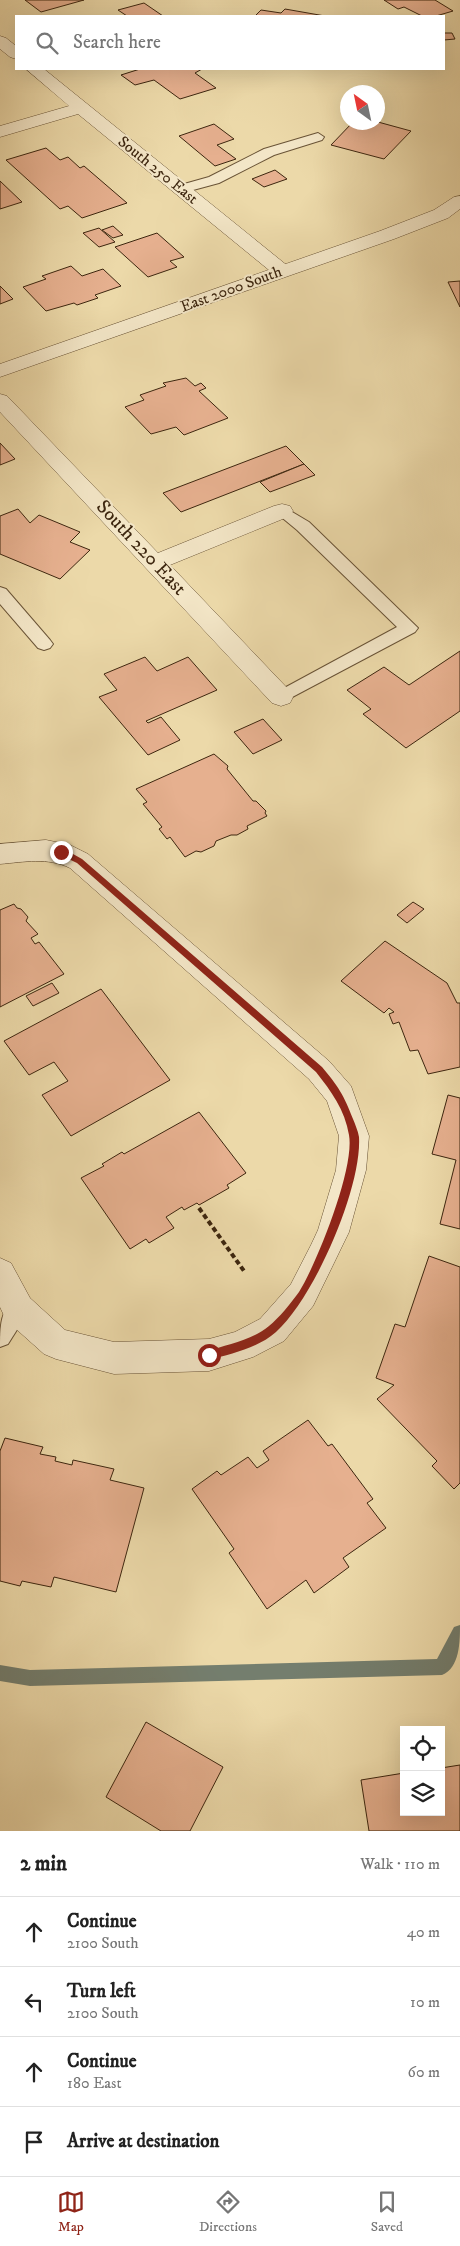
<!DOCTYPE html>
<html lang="en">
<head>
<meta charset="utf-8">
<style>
  :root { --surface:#fff; --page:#f6f6f6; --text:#222; --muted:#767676; --line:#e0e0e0; --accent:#8f2418 }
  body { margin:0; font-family:"IM FELL DW Pica",serif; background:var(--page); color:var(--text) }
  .controls { position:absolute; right:15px; bottom:15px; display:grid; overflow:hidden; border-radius:0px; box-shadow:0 5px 20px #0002 }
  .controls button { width:45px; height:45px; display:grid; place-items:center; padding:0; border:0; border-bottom:1px solid var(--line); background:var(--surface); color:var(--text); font:25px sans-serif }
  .compass { position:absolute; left:340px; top:85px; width:45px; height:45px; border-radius:50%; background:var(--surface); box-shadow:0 5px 20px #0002; rotate:327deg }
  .stop { position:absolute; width:15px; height:15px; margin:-11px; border:4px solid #8f2418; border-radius:50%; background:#fff }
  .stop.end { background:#8f2418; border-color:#fff; box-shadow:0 1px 5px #0008 }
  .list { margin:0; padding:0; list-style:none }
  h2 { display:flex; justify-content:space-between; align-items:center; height:65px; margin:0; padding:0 20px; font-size:21px }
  h2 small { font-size:16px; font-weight:400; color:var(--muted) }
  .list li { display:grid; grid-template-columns:32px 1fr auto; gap:15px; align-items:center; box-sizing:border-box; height:70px; padding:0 20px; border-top:1px solid var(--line) }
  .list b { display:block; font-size:19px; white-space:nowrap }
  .list p { margin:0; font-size:16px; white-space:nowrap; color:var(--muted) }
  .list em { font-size:16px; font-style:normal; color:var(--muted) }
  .icon { flex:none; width:28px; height:28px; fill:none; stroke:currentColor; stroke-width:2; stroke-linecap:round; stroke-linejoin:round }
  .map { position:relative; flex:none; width:460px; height:1831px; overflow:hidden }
  .search { position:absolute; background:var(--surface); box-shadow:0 5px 20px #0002; left:15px; right:15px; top:15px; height:55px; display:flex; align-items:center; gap:12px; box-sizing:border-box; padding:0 18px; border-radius:0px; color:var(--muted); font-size:19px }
  .sheet { height:345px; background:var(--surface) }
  nav { display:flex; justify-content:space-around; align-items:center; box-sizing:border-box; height:70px; border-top:1px solid var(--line); background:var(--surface); font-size:14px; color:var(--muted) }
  nav a { display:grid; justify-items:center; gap:2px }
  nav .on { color:var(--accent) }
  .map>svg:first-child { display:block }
</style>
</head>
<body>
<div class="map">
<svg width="460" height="1831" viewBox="0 0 460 1831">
  <rect width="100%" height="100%" fill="#ecd9a9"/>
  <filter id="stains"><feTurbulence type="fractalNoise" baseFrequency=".004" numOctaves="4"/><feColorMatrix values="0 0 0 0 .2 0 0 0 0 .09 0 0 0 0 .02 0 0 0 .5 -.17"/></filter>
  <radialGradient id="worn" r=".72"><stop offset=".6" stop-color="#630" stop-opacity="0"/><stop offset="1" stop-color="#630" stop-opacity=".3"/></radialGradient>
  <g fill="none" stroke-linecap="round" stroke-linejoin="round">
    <!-- stream -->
    <path fill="#747e6e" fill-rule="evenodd" d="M 460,1625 C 460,1641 460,1668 442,1675 L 30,1686 L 0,1681 L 0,1665 L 30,1670 L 437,1659 L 454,1627 Z"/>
  </g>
  <!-- building -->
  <g fill="#e6b08f" stroke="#3d260f">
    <path d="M 25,0 L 84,0 L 41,12 Z"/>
    <path d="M 384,0 L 435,0 L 453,11 L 436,16 L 422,16 L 404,7 L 398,9 Z"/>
    <path d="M 144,3 L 163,16 L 127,16 L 118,10 Z"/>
    <path d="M 285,9 L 325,16 L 255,16 L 261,10 L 281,13 Z"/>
    <path d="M 444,33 L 452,33 L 455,39 L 444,40 Z"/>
    <path d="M 140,69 L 202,69 L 195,73 L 216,88 L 180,99 L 154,80 L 135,85 L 121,75 Z"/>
    <path d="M 353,122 L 378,122 L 411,131 L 384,159 L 331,145 Z"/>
    <path d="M 214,124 L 234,139 L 217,145 L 236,159 L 215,166 L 179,136 Z"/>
    <path d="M 46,148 L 60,160 L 68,157 L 80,168 L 84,166 L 127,203 L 82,218 L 68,206 L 60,209 L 6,160 Z"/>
    <path d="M 275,170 L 287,179 L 264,187 L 252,179 Z"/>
    <path d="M 0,181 L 22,202 L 0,209 Z"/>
    <path d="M 113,226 L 123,235 L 113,238 L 102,230 Z"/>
    <path d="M 99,228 L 115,242 L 99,247 L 83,233 Z"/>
    <path d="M 157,233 L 184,257 L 170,261 L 177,267 L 148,277 L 115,247 Z"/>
    <path d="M 71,266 L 82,276 L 103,269 L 121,286 L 95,295 L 98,298 L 77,305 L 74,303 L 46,311 L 23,287 L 46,279 L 42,276 Z"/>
    <path d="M 460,281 L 460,307 L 448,282 Z"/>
    <path d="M 0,286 L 13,299 L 0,304 Z"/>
    <path d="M 186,378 L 195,386 L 201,383 L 206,388 L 199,391 L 228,418 L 184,435 L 176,427 L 151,434 L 125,407 L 144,400 L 140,395 L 166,386 L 163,383 Z"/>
    <path d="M 0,443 L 15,459 L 0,465 Z"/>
    <path d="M 286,446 L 304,464 L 181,512 L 163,493 Z"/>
    <path d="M 304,464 L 315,475 L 270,492 L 260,482 Z"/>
    <path d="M 18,509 L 30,523 L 39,515 L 80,532 L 70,542 L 90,550 L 60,579 L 0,554 L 0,516 Z"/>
    <path d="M 460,651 L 460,711 L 406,748 L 363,714 L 371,709 L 347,690 L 384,667 L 409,685 Z"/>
    <path d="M 145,657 L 157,671 L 188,657 L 217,690 L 146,721 L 148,723 L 161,717 L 180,740 L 148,755 L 99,697 L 117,690 L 104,674 Z"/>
    <path d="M 263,719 L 282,740 L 253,754 L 234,732 Z"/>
    <path d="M 214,754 L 228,766 L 227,769 L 253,801 L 256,801 L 266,811 L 265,813 L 267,816 L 247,826 L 248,829 L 237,835 L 231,835 L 216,841 L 214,846 L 201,852 L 196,851 L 185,857 L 170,837 L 167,839 L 159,829 L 162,827 L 143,804 L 147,802 L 136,789 Z"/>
    <path d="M 413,902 L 424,909 L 407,923 L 397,915 Z"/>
    <path d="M 14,904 L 17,908 L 21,909 L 28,917 L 26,921 L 38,934 L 31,938 L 35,944 L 39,942 L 64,974 L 0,1007 L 0,910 Z"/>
    <path d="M 385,941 L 447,983 L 457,1003 L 460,1003 L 460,1067 L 428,1074 L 418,1050 L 410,1051 L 399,1022 L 393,1024 L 389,1014 L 394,1012 L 389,1008 L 384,1013 L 341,981 Z"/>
    <path d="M 52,983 L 59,993 L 33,1006 L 26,996 Z"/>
    <path d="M 101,989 L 170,1080 L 71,1136 L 42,1095 L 68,1081 L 54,1062 L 29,1075 L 4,1041 Z"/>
    <path d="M 448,1095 L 460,1098 L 460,1229 L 440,1224 L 456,1160 L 432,1154 Z"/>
    <path d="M 199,1112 L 246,1173 L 227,1185 L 229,1188 L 199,1205 L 197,1203 L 184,1210 L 182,1207 L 166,1217 L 174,1228 L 149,1243 L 146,1239 L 130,1249 L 81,1178 L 104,1166 L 102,1164 L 122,1152 L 124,1154 Z"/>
    <path d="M 429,1256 L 460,1267 L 460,1483 L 454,1489 L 432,1466 L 437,1461 L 377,1399 L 394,1385 L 376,1378 L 395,1324 L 405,1327 Z"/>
    <path d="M 308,1420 L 328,1446 L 332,1444 L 373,1499 L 367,1503 L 386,1528 L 343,1558 L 349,1567 L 314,1593 L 306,1580 L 267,1609 L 229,1553 L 234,1549 L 192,1489 L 217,1471 L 221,1475 L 248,1457 L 257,1468 L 269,1460 L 263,1451 Z"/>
    <path d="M 5,1438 L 43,1447 L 40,1454 L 56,1457 L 55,1461 L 72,1465 L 73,1460 L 114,1469 L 110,1480 L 144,1488 L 116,1592 L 54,1577 L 51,1587 L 22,1581 L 20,1586 L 0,1581 L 0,1451 Z"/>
    <path d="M 146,1722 L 223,1767 L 190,1831 L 161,1831 L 106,1797 Z"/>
    <path d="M 460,1765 L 460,1831 L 369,1831 L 361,1780 L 404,1773 L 404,1812 L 441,1812 L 441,1768 Z"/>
  </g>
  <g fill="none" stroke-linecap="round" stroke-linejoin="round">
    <defs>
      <g id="service">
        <path d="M 318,133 L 324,137 L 322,140 L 274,155 L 219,183 L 182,193 L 175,189 L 177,186 L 209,177 L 264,149 Z"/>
        <path d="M 282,506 L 309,522 L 418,628 L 415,632 L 281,703 L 275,701 L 272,697 L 275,693 L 397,627 L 297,530 L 274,511 L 276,507 Z"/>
        <path d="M 0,587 L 6,589 L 50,640 L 53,644 L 50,648 L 44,650 L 38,648 L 0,604 Z"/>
        <path d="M 18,1298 L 26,1301 L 30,1309 L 8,1344 L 0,1347 C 0,1328 0,1306 18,1298 Z"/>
      </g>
      <g id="minor">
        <path d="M 0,36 L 6,38 L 16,46 L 16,59 L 10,57 L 0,49 Z"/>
        <path d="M 26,69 L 44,69 L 289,267 L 292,271 L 289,275 L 275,275 L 78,114 L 0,137 L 0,126 L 69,106 Z"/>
        <path d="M 0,394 L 7,396 L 158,553 L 274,506 L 282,504 L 290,506 L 293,511 L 290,516 L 170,565 L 290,691 L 293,697 L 290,703 L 281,706 L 272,703 L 0,412 Z"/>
        <path d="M 46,840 L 70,845 L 88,854 L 329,1061 L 351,1086 L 369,1136 L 366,1170 L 349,1232 L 333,1265 L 313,1306 L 284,1341 L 253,1357 L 209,1371 L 114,1374 L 56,1359 L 44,1354 L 6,1320 L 0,1307 L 0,1258 L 11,1263 L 30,1298 L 65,1330 L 114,1342 L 209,1339 L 235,1332 L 260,1319 L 291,1284 L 311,1245 L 318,1230 L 336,1170 L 339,1136 L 327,1101 L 309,1079 L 70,868 C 47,857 25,862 0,864 L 0,844 Z"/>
      </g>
      <path id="tertiary" d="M 460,196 L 460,209 L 448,218 L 394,239 L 0,377 L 0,364 L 380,231 L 434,210 L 454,197 Z"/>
    </defs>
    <!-- service casing -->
    <use href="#service" stroke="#695336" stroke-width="2"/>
    <!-- minor casing -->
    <use href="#minor" stroke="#695336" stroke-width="1"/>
    <!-- tertiary casing -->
    <use href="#tertiary" stroke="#695336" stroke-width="1"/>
    <!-- path -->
    <path stroke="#3d260f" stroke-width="4" stroke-dasharray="5 3" stroke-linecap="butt" d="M 199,1208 L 244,1271"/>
    <!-- service -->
    <use href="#service" fill="#f3e6c7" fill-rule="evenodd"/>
    <!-- minor -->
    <use href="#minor" fill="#f3e6c7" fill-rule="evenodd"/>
    <!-- tertiary -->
    <use href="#tertiary" fill="#f3e6c7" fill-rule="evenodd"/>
  </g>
  <!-- route -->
  <path fill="#8f2418" d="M 58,849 L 64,849 L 82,859 L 322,1067 C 338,1086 344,1095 353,1119 C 355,1124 358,1131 359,1137 C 362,1188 314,1298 276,1332 C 258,1348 231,1354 209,1360 L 204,1355 L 206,1352 C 227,1344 251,1341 269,1326 C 279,1318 291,1303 299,1292 C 317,1263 355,1168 349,1135 C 345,1110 331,1091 316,1072 L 77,863 L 58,854 Z"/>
  <g text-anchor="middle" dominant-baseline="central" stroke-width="4" stroke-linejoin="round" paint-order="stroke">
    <!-- far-street labels -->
    <g font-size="16" fill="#3d260f" stroke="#f3e6c7">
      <text transform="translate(158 170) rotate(39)">South 250 East</text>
      <text transform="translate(231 289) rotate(-20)">East 2000 South</text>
    </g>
    <!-- street labels -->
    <g font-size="20" fill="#3d260f" stroke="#f3e6c7">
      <text transform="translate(141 548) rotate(47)">South 220 East</text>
    </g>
  </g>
  <rect width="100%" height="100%" filter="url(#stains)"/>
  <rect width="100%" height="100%" fill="url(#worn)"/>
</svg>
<div class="controls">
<button><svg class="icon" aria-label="locate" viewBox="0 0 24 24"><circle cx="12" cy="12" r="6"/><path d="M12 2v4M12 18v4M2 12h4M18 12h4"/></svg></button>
<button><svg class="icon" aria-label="layers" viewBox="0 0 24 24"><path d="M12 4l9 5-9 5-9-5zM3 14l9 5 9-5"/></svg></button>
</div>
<svg class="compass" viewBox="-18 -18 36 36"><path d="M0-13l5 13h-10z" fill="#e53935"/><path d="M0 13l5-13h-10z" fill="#767676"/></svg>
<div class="stop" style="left:209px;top:1355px"></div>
<div class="stop end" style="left:61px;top:852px"></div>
<div class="search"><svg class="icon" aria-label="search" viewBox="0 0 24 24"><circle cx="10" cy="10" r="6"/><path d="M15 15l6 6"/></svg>Search here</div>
</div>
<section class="sheet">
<h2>2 min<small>Walk · 110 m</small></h2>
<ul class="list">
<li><svg class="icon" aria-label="ahead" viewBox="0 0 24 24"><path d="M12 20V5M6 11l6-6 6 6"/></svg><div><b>Continue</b><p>2100 South</p></div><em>40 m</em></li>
<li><svg class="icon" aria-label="left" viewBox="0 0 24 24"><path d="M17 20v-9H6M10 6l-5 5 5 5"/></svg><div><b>Turn left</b><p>2100 South</p></div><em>10 m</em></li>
<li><svg class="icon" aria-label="ahead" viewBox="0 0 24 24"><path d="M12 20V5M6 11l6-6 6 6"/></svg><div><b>Continue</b><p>180 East</p></div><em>60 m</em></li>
<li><svg class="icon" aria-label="arrive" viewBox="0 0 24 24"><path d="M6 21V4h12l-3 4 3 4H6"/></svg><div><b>Arrive at destination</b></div></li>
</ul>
</section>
<nav>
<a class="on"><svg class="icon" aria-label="map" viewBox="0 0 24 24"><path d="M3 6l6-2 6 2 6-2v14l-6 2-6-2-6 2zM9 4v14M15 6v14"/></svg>Map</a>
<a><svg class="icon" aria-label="directions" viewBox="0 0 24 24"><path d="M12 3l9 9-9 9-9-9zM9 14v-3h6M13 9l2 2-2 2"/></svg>Directions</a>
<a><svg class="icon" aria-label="saved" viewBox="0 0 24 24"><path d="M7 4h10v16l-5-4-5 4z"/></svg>Saved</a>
</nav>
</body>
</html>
